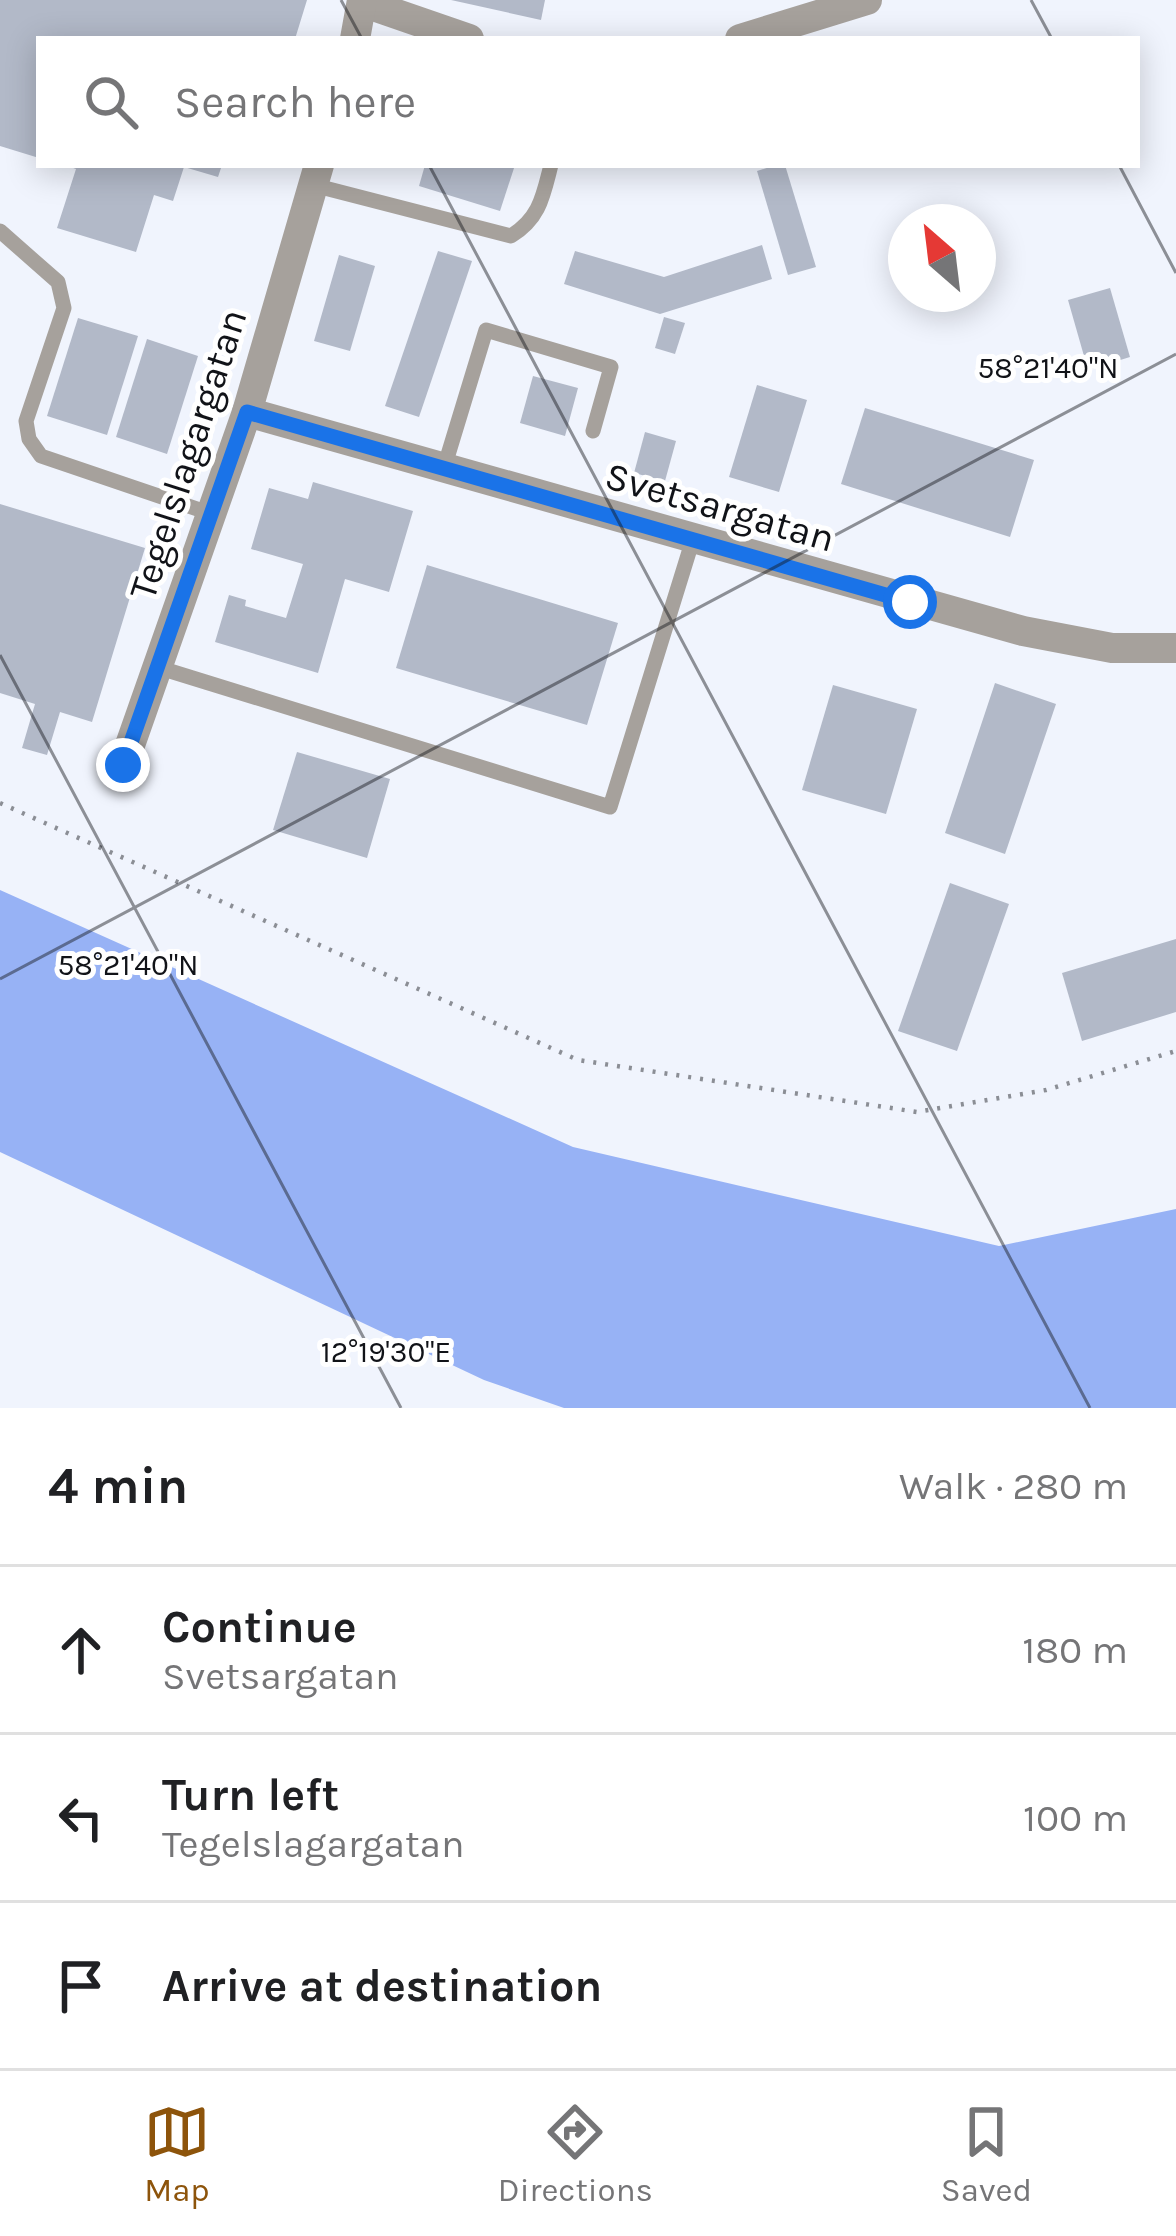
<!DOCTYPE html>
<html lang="en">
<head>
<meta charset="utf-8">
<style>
  :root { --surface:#fff; --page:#f2f2f2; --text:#202124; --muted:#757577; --line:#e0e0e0; --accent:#8d540b }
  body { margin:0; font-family:Karla,sans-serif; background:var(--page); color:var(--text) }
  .compass { position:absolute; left:888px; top:204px; width:108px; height:108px; border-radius:50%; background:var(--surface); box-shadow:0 6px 30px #0003; rotate:332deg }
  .stop { position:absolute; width:36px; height:36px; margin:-27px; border:9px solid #1a73e8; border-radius:50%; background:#fff }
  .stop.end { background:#1a73e8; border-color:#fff; box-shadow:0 3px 12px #0008 }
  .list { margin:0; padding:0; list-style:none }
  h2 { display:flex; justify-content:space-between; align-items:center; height:156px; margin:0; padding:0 48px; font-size:51px }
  h2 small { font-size:39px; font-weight:400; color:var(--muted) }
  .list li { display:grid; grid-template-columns:78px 1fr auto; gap:36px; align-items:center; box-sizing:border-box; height:168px; padding:0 48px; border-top:3px solid var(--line) }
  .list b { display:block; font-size:45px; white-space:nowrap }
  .list p { margin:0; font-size:39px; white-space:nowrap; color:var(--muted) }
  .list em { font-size:39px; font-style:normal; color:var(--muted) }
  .icon { flex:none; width:66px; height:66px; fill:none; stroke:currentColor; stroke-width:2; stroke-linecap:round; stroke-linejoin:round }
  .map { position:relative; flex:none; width:1176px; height:1408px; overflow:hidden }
  .search { position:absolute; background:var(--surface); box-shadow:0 6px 30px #0003; left:36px; right:36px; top:36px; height:132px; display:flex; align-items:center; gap:30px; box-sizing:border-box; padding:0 42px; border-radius:0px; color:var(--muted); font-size:45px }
  .sheet { height:660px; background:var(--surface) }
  nav { display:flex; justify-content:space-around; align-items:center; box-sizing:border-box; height:168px; border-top:3px solid var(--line); background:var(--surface); font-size:33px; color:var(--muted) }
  nav a { display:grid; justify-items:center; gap:6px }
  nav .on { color:var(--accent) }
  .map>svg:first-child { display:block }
</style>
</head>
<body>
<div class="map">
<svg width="1176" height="1408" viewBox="0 0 1176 1408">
  <rect width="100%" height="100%" fill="#f0f4fd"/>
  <!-- water -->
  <path fill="#97b2f5" d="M 0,890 L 573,1147 L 999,1246 L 1176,1209 L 1176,1408 L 564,1408 L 484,1380 L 0,1152 Z"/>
  <!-- building -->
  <g fill="#b2b9c8">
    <path d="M 0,0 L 307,0 L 295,39 L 39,39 L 39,158 L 0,146 Z"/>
    <path d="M 451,0 L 545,0 L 541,20 Z"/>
    <path d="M 65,165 L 222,165 L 218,177 L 184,167 L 173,201 L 154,195 L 136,252 L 57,228 L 76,169 Z"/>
    <path d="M 425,165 L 515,165 L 500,211 L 419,186 Z"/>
    <path d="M 776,165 L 785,165 L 816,267 L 788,275 L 757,171 Z"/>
    <path d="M 762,245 L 772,279 L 660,314 L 564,284 L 575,251 L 664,277 Z"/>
    <path d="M 438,251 L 472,261 L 419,417 L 385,406 Z"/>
    <path d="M 339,255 L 375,266 L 350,351 L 314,341 Z"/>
    <path d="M 1110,288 L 1130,357 L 1088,370 L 1068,300 Z"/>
    <path d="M 664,317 L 685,323 L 675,354 L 655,348 Z"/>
    <path d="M 78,318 L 138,336 L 107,435 L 47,416 Z"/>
    <path d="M 147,339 L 198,356 L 167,454 L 116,437 Z"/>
    <path d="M 533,376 L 578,388 L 565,436 L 520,423 Z"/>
    <path d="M 757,385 L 807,400 L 779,492 L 729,477 Z"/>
    <path d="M 865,408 L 1034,460 L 1010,537 L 841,484 Z"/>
    <path d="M 645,432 L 676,441 L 665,481 L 634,473 Z"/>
    <path d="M 313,482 L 413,511 L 389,592 L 345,579 L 318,673 L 215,642 L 229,595 L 246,600 L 245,606 L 286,618 L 303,564 L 251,549 L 269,488 L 308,499 Z"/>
    <path d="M 0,504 L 145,548 L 92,722 L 60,712 L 47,755 L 22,748 L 35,704 L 0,693 Z"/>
    <path d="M 427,565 L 618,623 L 587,725 L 396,668 Z"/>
    <path d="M 995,683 L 1056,704 L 1005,854 L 945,833 Z"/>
    <path d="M 833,685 L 917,709 L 886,814 L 802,790 Z"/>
    <path d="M 297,752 L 390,779 L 367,858 L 273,830 Z"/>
    <path d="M 950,883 L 1009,904 L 957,1051 L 898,1031 Z"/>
    <path d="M 1176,939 L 1176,1012 L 1082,1041 L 1062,973 Z"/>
  </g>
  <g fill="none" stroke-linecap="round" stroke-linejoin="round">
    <!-- path -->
    <path stroke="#8b8e95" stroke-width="4.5" stroke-dasharray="3 9" stroke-linecap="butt" d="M 0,803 L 578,1060 L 917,1112 L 1046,1090 L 1176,1051"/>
    <!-- lane -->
    <g stroke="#a6a19c" stroke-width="15">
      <path d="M 313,185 L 511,236 C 540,218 543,196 551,165"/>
      <path d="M 0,231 L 58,282 L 64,308 L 26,421 L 29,439 L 41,456 L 212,514"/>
      <path d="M 444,468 L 486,330 L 611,367 L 593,431"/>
      <path d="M 157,667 L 610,807 L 693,539"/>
    </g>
    <!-- street -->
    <g stroke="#a6a19c" stroke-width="30">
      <path d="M 362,2 L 469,39"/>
      <path d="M 355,39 L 362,0"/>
      <path d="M 740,39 L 867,0"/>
      <path d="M 247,412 L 1023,631 L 1112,648 L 1176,648"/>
      <path d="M 123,765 L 247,412 L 319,165"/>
    </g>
  </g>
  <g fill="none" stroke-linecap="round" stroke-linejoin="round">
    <!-- route -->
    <path stroke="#1a73e8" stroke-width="15" d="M 123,765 L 247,412 L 910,602"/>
  </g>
  <!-- ticks -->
  <path fill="none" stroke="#111318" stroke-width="3" stroke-opacity="0.45" d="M 341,0 L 362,39M 1031,0 L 1052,39M 429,165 L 1090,1408M 1119,165 L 1176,273M 0,655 L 401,1408M 0,979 L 1176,354"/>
  <g text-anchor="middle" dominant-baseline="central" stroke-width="10" stroke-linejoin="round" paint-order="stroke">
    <!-- street labels -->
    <g font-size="39" fill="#111318" stroke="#fff">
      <text transform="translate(188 454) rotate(-72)">Tegelslagargatan</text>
      <text transform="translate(720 507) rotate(16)">Svetsargatan</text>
    </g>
  </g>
  <g font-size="30" text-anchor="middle" fill="#111318" stroke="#fff" stroke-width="10" stroke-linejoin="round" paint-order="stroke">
    <text x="1048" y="378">58°21'40"N</text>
    <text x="128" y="975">58°21'40"N</text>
    <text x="386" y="1362">12°19'30"E</text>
  </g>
</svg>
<svg class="compass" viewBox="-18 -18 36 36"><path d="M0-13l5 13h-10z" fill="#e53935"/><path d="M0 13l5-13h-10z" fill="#757577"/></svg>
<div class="stop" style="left:910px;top:602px"></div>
<div class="stop end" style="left:123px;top:765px"></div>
<div class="search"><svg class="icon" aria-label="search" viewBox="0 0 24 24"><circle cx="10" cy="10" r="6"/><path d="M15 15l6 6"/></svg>Search here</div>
</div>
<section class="sheet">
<h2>4 min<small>Walk · 280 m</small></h2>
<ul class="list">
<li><svg class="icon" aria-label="ahead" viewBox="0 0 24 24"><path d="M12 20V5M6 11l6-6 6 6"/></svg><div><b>Continue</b><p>Svetsargatan</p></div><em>180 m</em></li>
<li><svg class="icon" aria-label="left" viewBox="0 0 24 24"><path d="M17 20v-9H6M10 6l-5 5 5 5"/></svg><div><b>Turn left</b><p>Tegelslagargatan</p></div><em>100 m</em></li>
<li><svg class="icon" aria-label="arrive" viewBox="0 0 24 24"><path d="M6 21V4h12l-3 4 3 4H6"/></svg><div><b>Arrive at destination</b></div></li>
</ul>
</section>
<nav>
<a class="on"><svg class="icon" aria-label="map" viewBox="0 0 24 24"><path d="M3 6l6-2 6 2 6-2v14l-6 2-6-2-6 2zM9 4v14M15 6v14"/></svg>Map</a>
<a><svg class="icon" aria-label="directions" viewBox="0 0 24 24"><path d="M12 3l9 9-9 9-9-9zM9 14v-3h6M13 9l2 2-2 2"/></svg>Directions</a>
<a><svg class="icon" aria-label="saved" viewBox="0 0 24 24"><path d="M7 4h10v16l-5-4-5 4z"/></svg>Saved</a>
</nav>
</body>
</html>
